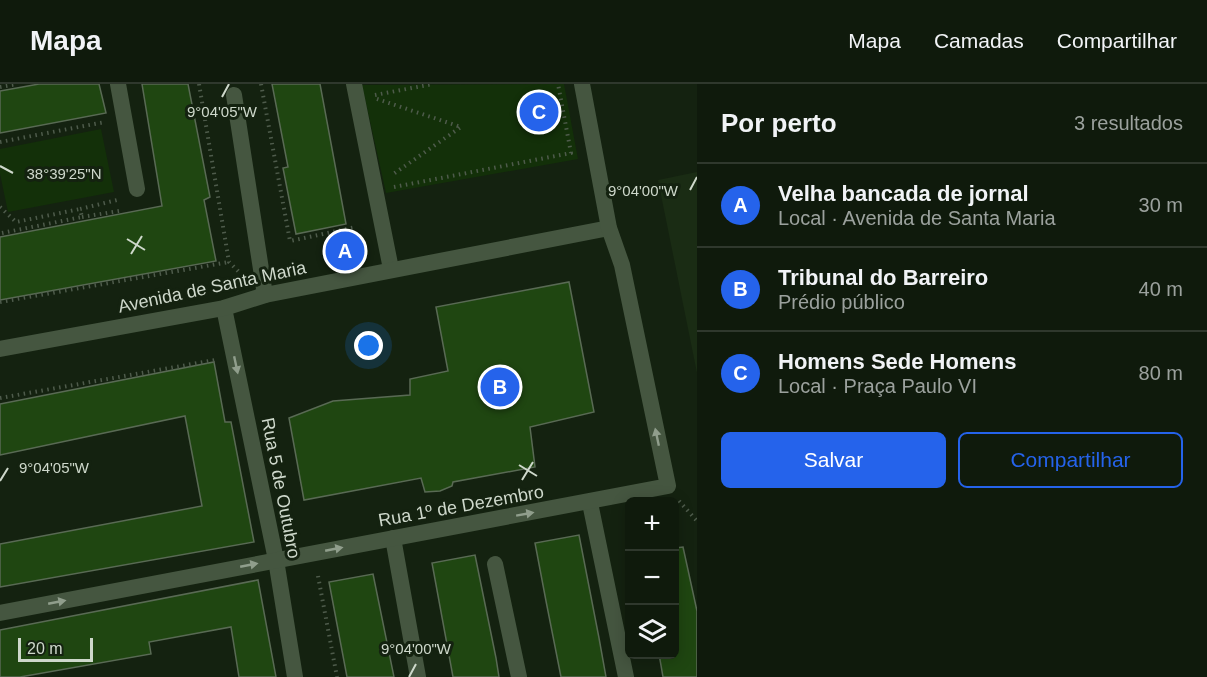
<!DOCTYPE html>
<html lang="pt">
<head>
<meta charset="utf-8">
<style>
  :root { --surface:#0f1a0c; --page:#1d271a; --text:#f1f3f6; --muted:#9ba19d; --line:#2f382d; --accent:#2563eb }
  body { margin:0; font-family:Arial,sans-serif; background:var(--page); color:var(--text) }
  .controls { position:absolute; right:18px; bottom:18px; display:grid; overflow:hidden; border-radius:9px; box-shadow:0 3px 15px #0003 }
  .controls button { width:54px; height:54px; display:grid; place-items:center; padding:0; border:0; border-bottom:2px solid var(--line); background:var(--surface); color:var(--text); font:30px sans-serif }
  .scale { position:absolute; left:18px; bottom:15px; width:75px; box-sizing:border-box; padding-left:6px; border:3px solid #ced8cb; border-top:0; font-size:16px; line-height:21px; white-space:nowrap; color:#ced8cb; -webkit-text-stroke:4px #142210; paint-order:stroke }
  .you { position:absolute; left:369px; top:262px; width:21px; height:21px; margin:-15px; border:4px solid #fff; border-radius:50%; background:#1a73e8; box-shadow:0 0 0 9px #1a73e833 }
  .badge { display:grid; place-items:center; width:39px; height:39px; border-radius:50%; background:var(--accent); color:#fff; font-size:20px; font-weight:700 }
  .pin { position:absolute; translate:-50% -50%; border:3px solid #fff; box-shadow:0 2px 6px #0006 }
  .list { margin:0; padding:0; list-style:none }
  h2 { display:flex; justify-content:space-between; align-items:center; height:78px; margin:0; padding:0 24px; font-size:26px }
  h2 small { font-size:20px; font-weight:400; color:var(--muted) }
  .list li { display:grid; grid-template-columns:39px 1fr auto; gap:18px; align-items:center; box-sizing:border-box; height:84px; padding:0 24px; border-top:2px solid var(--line) }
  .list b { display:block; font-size:22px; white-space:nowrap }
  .list p { margin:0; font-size:20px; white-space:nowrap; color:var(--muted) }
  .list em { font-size:20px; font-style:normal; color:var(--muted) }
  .actions { display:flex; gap:12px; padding:18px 24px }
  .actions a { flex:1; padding:14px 0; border:2px solid var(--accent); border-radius:9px; text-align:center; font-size:21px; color:var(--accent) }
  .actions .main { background:var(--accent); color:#fff }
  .icon { flex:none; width:33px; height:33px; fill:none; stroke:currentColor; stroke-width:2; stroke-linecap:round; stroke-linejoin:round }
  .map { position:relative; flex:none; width:697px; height:593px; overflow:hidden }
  header { display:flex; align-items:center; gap:36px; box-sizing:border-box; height:84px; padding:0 30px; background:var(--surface); border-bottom:2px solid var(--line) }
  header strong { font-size:28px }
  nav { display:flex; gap:33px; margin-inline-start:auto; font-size:21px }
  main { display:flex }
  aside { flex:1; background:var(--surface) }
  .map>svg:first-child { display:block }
</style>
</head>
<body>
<header>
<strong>Mapa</strong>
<nav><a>Mapa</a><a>Camadas</a><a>Compartilhar</a></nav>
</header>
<main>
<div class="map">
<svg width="697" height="593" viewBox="0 0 697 593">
  <rect width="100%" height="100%" fill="#142210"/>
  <!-- built -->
  <path fill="#1a2c14" d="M 697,88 L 697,289 L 658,96 Z"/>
  <!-- green -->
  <g fill="#133009">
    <path d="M 564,0 L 578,75 L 386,109 L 362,1 Z"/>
    <path d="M 101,45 L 114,108 L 8,128 L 0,90 L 0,65 Z"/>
  </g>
  <!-- building -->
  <g fill="#1f4611" stroke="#596a54" stroke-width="1.5">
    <path d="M 39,0 L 99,0 L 106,29 L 0,49 L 0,7 Z"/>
    <path d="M 142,0 L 188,0 L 210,113 L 204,116 L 216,177 L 0,216 L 0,153 L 162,122 Z"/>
    <path d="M 272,0 L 320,0 L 346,140 L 296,150 L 283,84 L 288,83 Z"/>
    <path d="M 569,198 L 594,328 L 530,343 L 535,383 L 453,398 L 452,402 L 440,407 L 425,408 L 421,394 L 304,416 L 289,334 L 333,317 L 410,311 L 410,295 L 448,287 L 436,223 Z"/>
    <path d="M 214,278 L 225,338 L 231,338 L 254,458 L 0,503 L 0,460 L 202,422 L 185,332 L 0,371 L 0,320 Z"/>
    <path d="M 579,451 L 599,554 L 606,593 L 561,593 L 546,517 L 535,459 Z"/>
    <path d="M 683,463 L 697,527 L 697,593 L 663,593 L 659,570 L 675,570 L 675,464 Z"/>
    <path d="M 475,471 L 496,574 L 499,593 L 453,593 L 432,479 Z"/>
    <path d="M 373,490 L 394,593 L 347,593 L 329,498 Z"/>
    <path d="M 258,496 L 276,593 L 239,593 L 231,543 L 149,558 L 151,570 L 20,593 L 0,593 L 0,546 Z"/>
  </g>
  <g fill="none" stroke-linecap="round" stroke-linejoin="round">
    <!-- path -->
    <g stroke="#4e5b4b" stroke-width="4" stroke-dasharray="1.5 4.5" stroke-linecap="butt">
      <path d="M 199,0 L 229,178 L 240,189"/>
      <path d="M 261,0 L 290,157 L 356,143"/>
      <path d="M 0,3 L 17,0"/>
      <path d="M 375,11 L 433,0"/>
      <path d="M 377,15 L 461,43 L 392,91"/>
      <path d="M 0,58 L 105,38"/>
      <path d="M 394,103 L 571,69 L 558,0"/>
      <path d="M 0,123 L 16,138 L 80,125"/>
      <path d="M 82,133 L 119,127"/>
      <path d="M 2,149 L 82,133 L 80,125 L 117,116 L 119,113"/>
      <path d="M 0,218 L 229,178"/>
      <path d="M 0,314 L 215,276"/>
      <path d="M 679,417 L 697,437"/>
      <path d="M 318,492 L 337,593"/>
    </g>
    <!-- minor -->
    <g stroke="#455640" stroke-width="16">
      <path d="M 118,0 L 137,105"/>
      <path d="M 354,0 L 391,185"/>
      <path d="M 234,11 L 265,211"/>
      <path d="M 224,224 L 276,476 L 295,593"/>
      <path d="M 0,265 L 224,224 L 265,211 L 609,144"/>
      <path d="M 590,419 L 626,593"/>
      <path d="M 393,454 L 418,593"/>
      <path d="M 495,480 L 519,593"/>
      <path d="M 0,529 L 668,402 L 622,181 L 609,144 L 582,0"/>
    </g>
  </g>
  <!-- one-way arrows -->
  <defs><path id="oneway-solid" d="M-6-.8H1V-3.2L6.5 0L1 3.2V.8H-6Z" transform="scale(1.5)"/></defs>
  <g fill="#909e8c">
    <use href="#oneway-solid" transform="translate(236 281) rotate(78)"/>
    <use href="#oneway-solid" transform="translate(657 353) rotate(-102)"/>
    <use href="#oneway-solid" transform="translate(525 430) rotate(-10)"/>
    <use href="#oneway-solid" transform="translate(334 465) rotate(-11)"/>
    <use href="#oneway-solid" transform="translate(249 481) rotate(-11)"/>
    <use href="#oneway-solid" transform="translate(57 518) rotate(-11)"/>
  </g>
  <!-- ticks -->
  <path fill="none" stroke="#ced8cb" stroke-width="2" d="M 222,13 L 229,0M 0,82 L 13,89M 690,106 L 697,93M 127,155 L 145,166M 131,170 L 142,152M 519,381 L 537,392M 522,396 L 533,378M 0,397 L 8,384M 409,593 L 416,580"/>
  <g text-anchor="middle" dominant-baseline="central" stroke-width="6" stroke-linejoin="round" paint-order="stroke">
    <!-- street labels -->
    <g font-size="18" fill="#ced8cb" stroke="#142210">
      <text transform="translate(212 203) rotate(-12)">Avenida de Santa Maria</text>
      <text transform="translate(281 404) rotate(79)">Rua 5 de Outubro</text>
      <text transform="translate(461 422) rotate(-10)">Rua 1º de Dezembro</text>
    </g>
  </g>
  <g font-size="15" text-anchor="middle" fill="#ced8cb" stroke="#142210" stroke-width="6" stroke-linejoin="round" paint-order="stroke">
    <text x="222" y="33">9°04'05"W</text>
    <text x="64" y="95">38°39'25"N</text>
    <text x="643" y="112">9°04'00"W</text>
    <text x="54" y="389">9°04'05"W</text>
    <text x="416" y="570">9°04'00"W</text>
  </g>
</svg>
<div class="controls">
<button>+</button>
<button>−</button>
<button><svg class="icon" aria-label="layers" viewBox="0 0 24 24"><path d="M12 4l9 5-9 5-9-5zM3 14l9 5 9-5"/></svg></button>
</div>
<div class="scale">20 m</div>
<div class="you"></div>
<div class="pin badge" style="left:345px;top:167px">A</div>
<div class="pin badge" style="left:500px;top:303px">B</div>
<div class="pin badge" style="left:539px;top:28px">C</div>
</div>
<aside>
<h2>Por perto<small>3 resultados</small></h2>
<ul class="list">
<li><span class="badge">A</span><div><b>Velha bancada de jornal</b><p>Local · Avenida de Santa Maria</p></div><em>30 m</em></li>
<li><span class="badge">B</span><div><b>Tribunal do Barreiro</b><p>Prédio público</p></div><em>40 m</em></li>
<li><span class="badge">C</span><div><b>Homens Sede Homens</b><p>Local · Praça Paulo VI</p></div><em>80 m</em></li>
</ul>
<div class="actions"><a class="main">Salvar</a><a>Compartilhar</a></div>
</aside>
</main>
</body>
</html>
